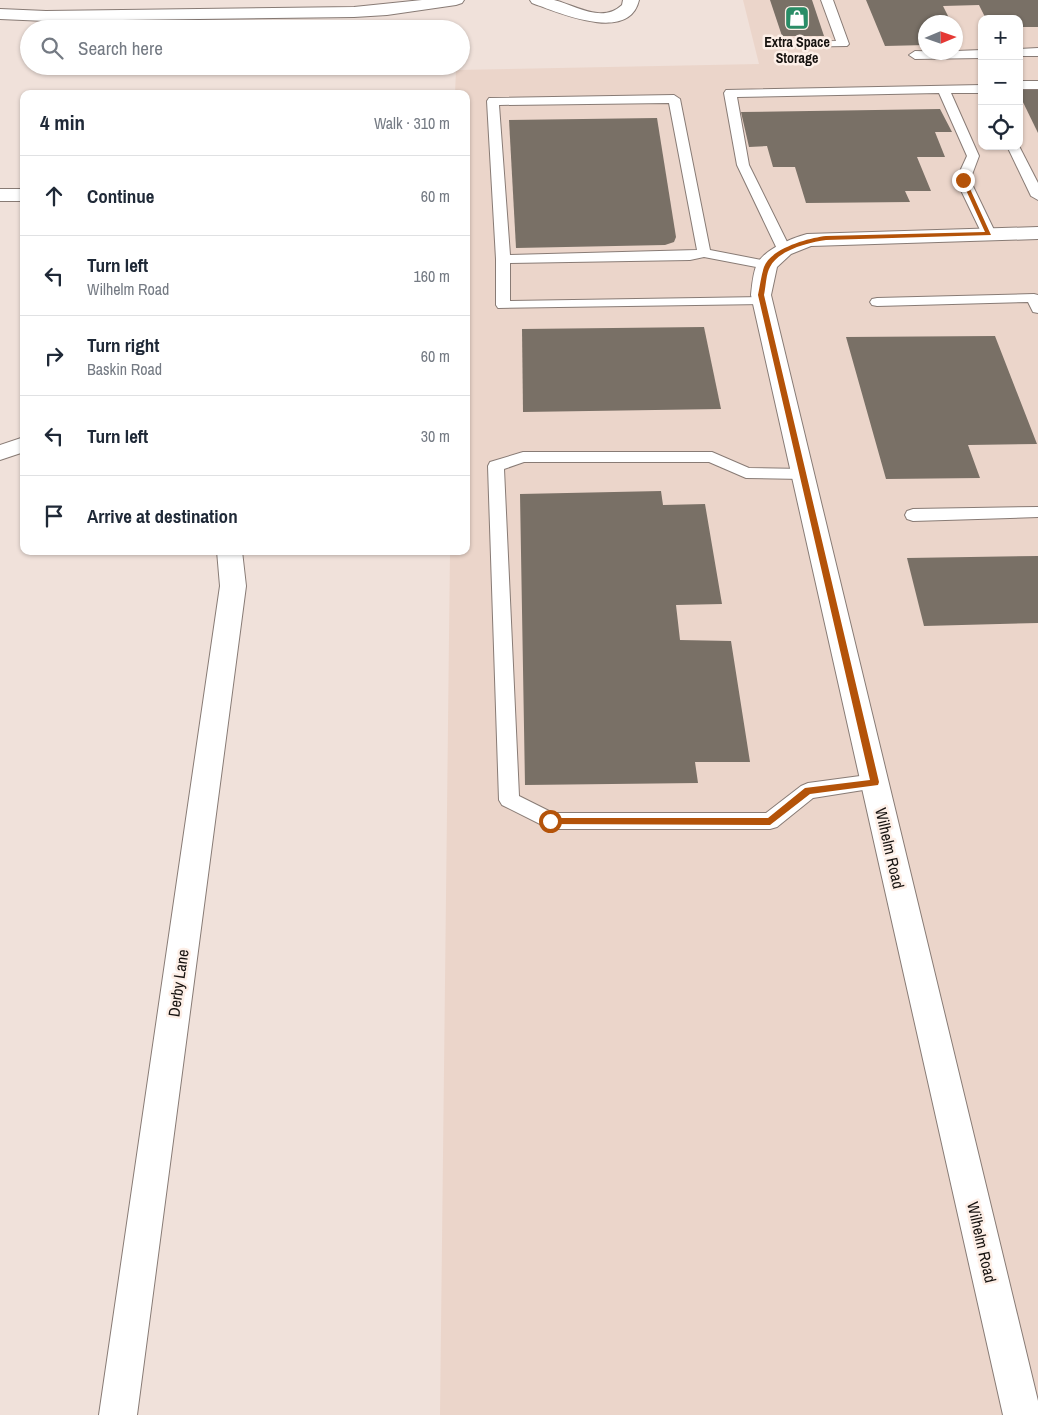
<!DOCTYPE html>
<html lang="en">
<head>
<meta charset="utf-8">
<style>
  :root { --surface:#fff; --page:#f2f2f3; --text:#1f2937; --muted:#747a83; --line:#e0e1e3 }
  body { margin:0; font-family:"Archivo Narrow",sans-serif; background:var(--page); color:var(--text) }
  .controls { position:absolute; right:15px; top:15px; display:grid; overflow:hidden; border-radius:10px; box-shadow:0 1px 4px #0004 }
  .controls button { width:45px; height:45px; display:grid; place-items:center; padding:0; border:0; border-bottom:1px solid var(--line); background:var(--surface); color:var(--text); font:25px sans-serif }
  .compass { position:absolute; left:918px; top:15px; width:45px; height:45px; border-radius:50%; background:var(--surface); box-shadow:0 1px 4px #0004; rotate:88deg }
  .stop { position:absolute; width:15px; height:15px; margin:-11px; border:4px solid #b45309; border-radius:50%; background:#fff }
  .stop.end { background:#b45309; border-color:#fff; box-shadow:0 1px 5px #0008 }
  .list { margin:0; padding:0; list-style:none }
  h2 { display:flex; justify-content:space-between; align-items:center; height:65px; margin:0; padding:0 20px; font-size:21px }
  h2 small { font-size:16px; font-weight:400; color:var(--muted) }
  .list li { display:grid; grid-template-columns:32px 1fr auto; gap:15px; align-items:center; box-sizing:border-box; height:80px; padding:0 20px; border-top:1px solid var(--line) }
  .list b { display:block; font-size:19px; white-space:nowrap }
  .list p { margin:0; font-size:16px; white-space:nowrap; color:var(--muted) }
  .list em { font-size:16px; font-style:normal; color:var(--muted) }
  .icon { flex:none; width:28px; height:28px; fill:none; stroke:currentColor; stroke-width:2; stroke-linecap:round; stroke-linejoin:round }
  .map { position:relative; flex:none; width:1038px; height:1415px; overflow:hidden }
  .search { position:absolute; background:var(--surface); box-shadow:0 1px 4px #0004; left:20px; top:20px; width:450px; height:55px; display:flex; align-items:center; gap:12px; box-sizing:border-box; padding:0 18px; border-radius:28px; color:var(--muted); font-size:19px }
  .panel { position:absolute; background:var(--surface); box-shadow:0 1px 4px #0004; left:20px; top:90px; width:450px; height:465px; border-radius:10px }
  .map>svg:first-child { display:block }
</style>
</head>
<body>
<div class="map">
<svg width="1038" height="1415" viewBox="0 0 1038 1415">
  <rect width="100%" height="100%" fill="#f0e1da"/>
  <!-- built -->
  <path fill="#ebd5ca" fill-rule="evenodd" d="M 743,0 L 1038,0 L 1038,1415 L 440,1415 L 450,551 L 466,551 L 466,94 L 455,94 L 456,70 L 759,64 ZM 982,19 L 1019,19 L 1019,146 L 982,146 ZM 926,22 L 956,22 L 956,52 L 926,52 Z"/>
  <!-- building -->
  <g fill="#797066">
    <path d="M 770,0 L 812,0 L 824,36 L 782,36 Z"/>
    <path d="M 866,0 L 1038,0 L 1038,27 L 1019,27 L 1019,19 L 986,19 L 979,5 L 943,6 L 951,22 L 926,22 L 926,45 L 885,46 Z"/>
    <path d="M 1019,81 L 1038,81 L 1038,133 L 1019,94 Z"/>
    <path d="M 940,109 L 952,132 L 935,132 L 945,157 L 917,157 L 931,191 L 905,191 L 910,202 L 806,203 L 795,167 L 773,167 L 767,146 L 749,147 L 741,112 Z"/>
    <path d="M 657,118 L 676,237 L 674,242 L 665,245 L 516,248 L 509,120 Z"/>
    <path d="M 704,327 L 721,409 L 523,412 L 522,329 Z"/>
    <path d="M 995,336 L 1037,444 L 968,445 L 980,478 L 886,479 L 846,337 Z"/>
    <path d="M 661,491 L 663,505 L 705,504 L 722,604 L 676,605 L 680,640 L 731,641 L 750,762 L 695,762 L 698,783 L 525,785 L 520,494 Z"/>
    <path d="M 1038,556 L 1038,623 L 924,626 L 907,558 Z"/>
  </g>
  <g fill="none" stroke-linecap="round" stroke-linejoin="round">
    <defs>
      <g id="service">
        <path d="M 821,0 L 833,0 L 849,44 L 847,46 L 783,47 L 781,45 L 787,42 L 836,41 Z"/>
        <path d="M 1038,48 L 1038,56 L 1019,56 L 1019,49 Z"/>
        <path d="M 982,50 L 982,58 L 915,59 L 909,55 L 915,51 L 956,52 L 956,51 Z"/>
        <rect x="1019" y="81" width="19" height="8"/>
        <path d="M 982,85 L 982,93 L 951,93 L 979,156 L 970,180 L 996,234 L 989,238 L 982,234 L 956,180 L 967,156 L 939,93 L 737,97 L 749,165 L 791,250 L 789,253 L 779,253 L 737,165 L 724,93 L 726,90 Z"/>
        <path d="M 674,95 L 680,99 L 710,250 L 772,262 L 774,265 L 772,268 L 767,269 L 704,257 L 690,260 L 510,263 L 510,301 L 763,297 L 768,298 L 770,301 L 768,304 L 498,308 L 496,305 L 496,259 L 487,101 L 489,98 ZM 669,103 L 697,250 L 510,255 L 499,105 Z"/>
        <path d="M 1007,146 L 1019,146 L 1038,183 L 1038,200 L 1031,196 Z"/>
        <path d="M 1034,294 L 1038,295 L 1038,313 L 1033,312 L 1028,302 L 877,306 L 872,305 L 870,302 L 872,299 L 877,298 Z"/>
        <path d="M 523,452 L 712,452 L 749,468 L 803,469 L 809,470 L 811,474 L 809,478 L 803,479 L 746,478 L 709,462 L 524,462 L 504,469 L 519,796 L 553,813 L 766,813 L 801,786 L 808,783 L 875,774 L 882,777 L 885,782 L 882,787 L 813,798 L 777,827 L 770,829 L 550,829 L 502,805 L 499,800 L 488,466 L 490,462 Z"/>
        <path d="M 1038,507 L 1038,517 L 913,521 L 907,519 L 905,515 L 907,511 L 913,509 Z"/>
      </g>
      <g id="minor">
        <path d="M 422,0 L 464,0 L 462,3 L 456,5 L 387,15 L 354,17 L 46,21 L 0,19 L 0,9 L 46,11 L 354,7 Z"/>
        <path d="M 530,0 C 537,0 546,0 554,0 C 575,5 602,24 622,5 L 623,0 L 639,0 C 629,44 557,12 532,3 Z"/>
        <rect x="0" y="189" width="24" height="12"/>
        <path d="M 1038,227 L 1038,239 L 811,246 L 791,254 L 777,267 L 771,295 L 1038,1401 L 1038,1415 L 1003,1415 L 751,295 C 752,285 753,273 757,264 C 765,249 792,238 807,234 Z"/>
        <path d="M 24,437 L 24,452 L 0,460 L 0,445 Z"/>
        <path d="M 217,551 L 242,551 L 246,586 L 137,1415 L 99,1415 L 220,586 Z"/>
      </g>
    </defs>
    <!-- service casing -->
    <use href="#service" stroke="#887b75" stroke-width="2"/>
    <!-- minor casing -->
    <use href="#minor" stroke="#887b75" stroke-width="2"/>
    <!-- service -->
    <use href="#service" fill="#fff" fill-rule="evenodd"/>
    <!-- minor -->
    <use href="#minor" fill="#fff" fill-rule="evenodd"/>
  </g>
  <!-- route -->
  <path fill="#b45309" d="M 961,179 L 966,180 L 991,235 L 826,240 C 810,242 778,250 770,267 C 766,274 766,286 764,295 L 879,782 L 878,785 L 810,794 L 770,825 L 547,824 L 546,821 L 550,818 L 768,818 L 805,788 L 870,780 L 758,295 C 760,286 761,276 764,267 C 771,248 809,238 826,236 L 985,232 Z"/>
  <!-- icons -->
  <defs>
    <symbol id="shop-square" viewBox="-11 -11 22 22"><rect x="-9" y="-9" width="18" height="18" rx="4" fill="#2a8d67" stroke="#fdefe7"/><path d="M-5-2.5h2.3a2.7 3.5 0 0 1 5.4 0H5L5.5 6h-11ZM-1.5-2.5h3a1.5 2.3 0 0 0-3 0Z" fill="#fff"/></symbol>
  </defs>
  <g fill-rule="evenodd">
    <use href="#shop-square" x="783" y="4" width="28" height="28"/>
  </g>
  <g text-anchor="middle" dominant-baseline="central" stroke-width="5" stroke-linejoin="round" paint-order="stroke">
    <!-- far-poi labels -->
    <g font-size="14" font-weight="bold" fill="#16120f" stroke="#fdefe7">
      <text x="797" y="42">Extra Space<tspan x="797" dy="16">Storage</tspan></text>
    </g>
    <!-- street labels -->
    <g font-size="16" fill="#16120f" stroke="#fdefe7">
      <text transform="translate(890 848) rotate(77)">Wilhelm Road</text>
      <text transform="translate(178 983) rotate(-82)">Derby Lane</text>
      <text transform="translate(982 1242) rotate(77)">Wilhelm Road</text>
    </g>
  </g>
</svg>
<div class="controls">
<button>+</button>
<button>−</button>
<button><svg class="icon" aria-label="locate" viewBox="0 0 24 24"><circle cx="12" cy="12" r="6"/><path d="M12 2v4M12 18v4M2 12h4M18 12h4"/></svg></button>
</div>
<svg class="compass" viewBox="-18 -18 36 36"><path d="M0-13l5 13h-10z" fill="#e53935"/><path d="M0 13l5-13h-10z" fill="#747a83"/></svg>
<div class="stop" style="left:550px;top:821px"></div>
<div class="stop end" style="left:963px;top:180px"></div>
<div class="search"><svg class="icon" aria-label="search" viewBox="0 0 24 24"><circle cx="10" cy="10" r="6"/><path d="M15 15l6 6"/></svg>Search here</div>
<section class="panel">
<h2>4 min<small>Walk · 310 m</small></h2>
<ul class="list">
<li><svg class="icon" aria-label="ahead" viewBox="0 0 24 24"><path d="M12 20V5M6 11l6-6 6 6"/></svg><div><b>Continue</b></div><em>60 m</em></li>
<li><svg class="icon" aria-label="left" viewBox="0 0 24 24"><path d="M17 20v-9H6M10 6l-5 5 5 5"/></svg><div><b>Turn left</b><p>Wilhelm Road</p></div><em>160 m</em></li>
<li><svg class="icon" aria-label="right" viewBox="0 0 24 24"><path d="M7 20v-9h11M14 6l5 5-5 5"/></svg><div><b>Turn right</b><p>Baskin Road</p></div><em>60 m</em></li>
<li><svg class="icon" aria-label="left" viewBox="0 0 24 24"><path d="M17 20v-9H6M10 6l-5 5 5 5"/></svg><div><b>Turn left</b></div><em>30 m</em></li>
<li><svg class="icon" aria-label="arrive" viewBox="0 0 24 24"><path d="M6 21V4h12l-3 4 3 4H6"/></svg><div><b>Arrive at destination</b></div></li>
</ul>
</section>
</div>
</body>
</html>
